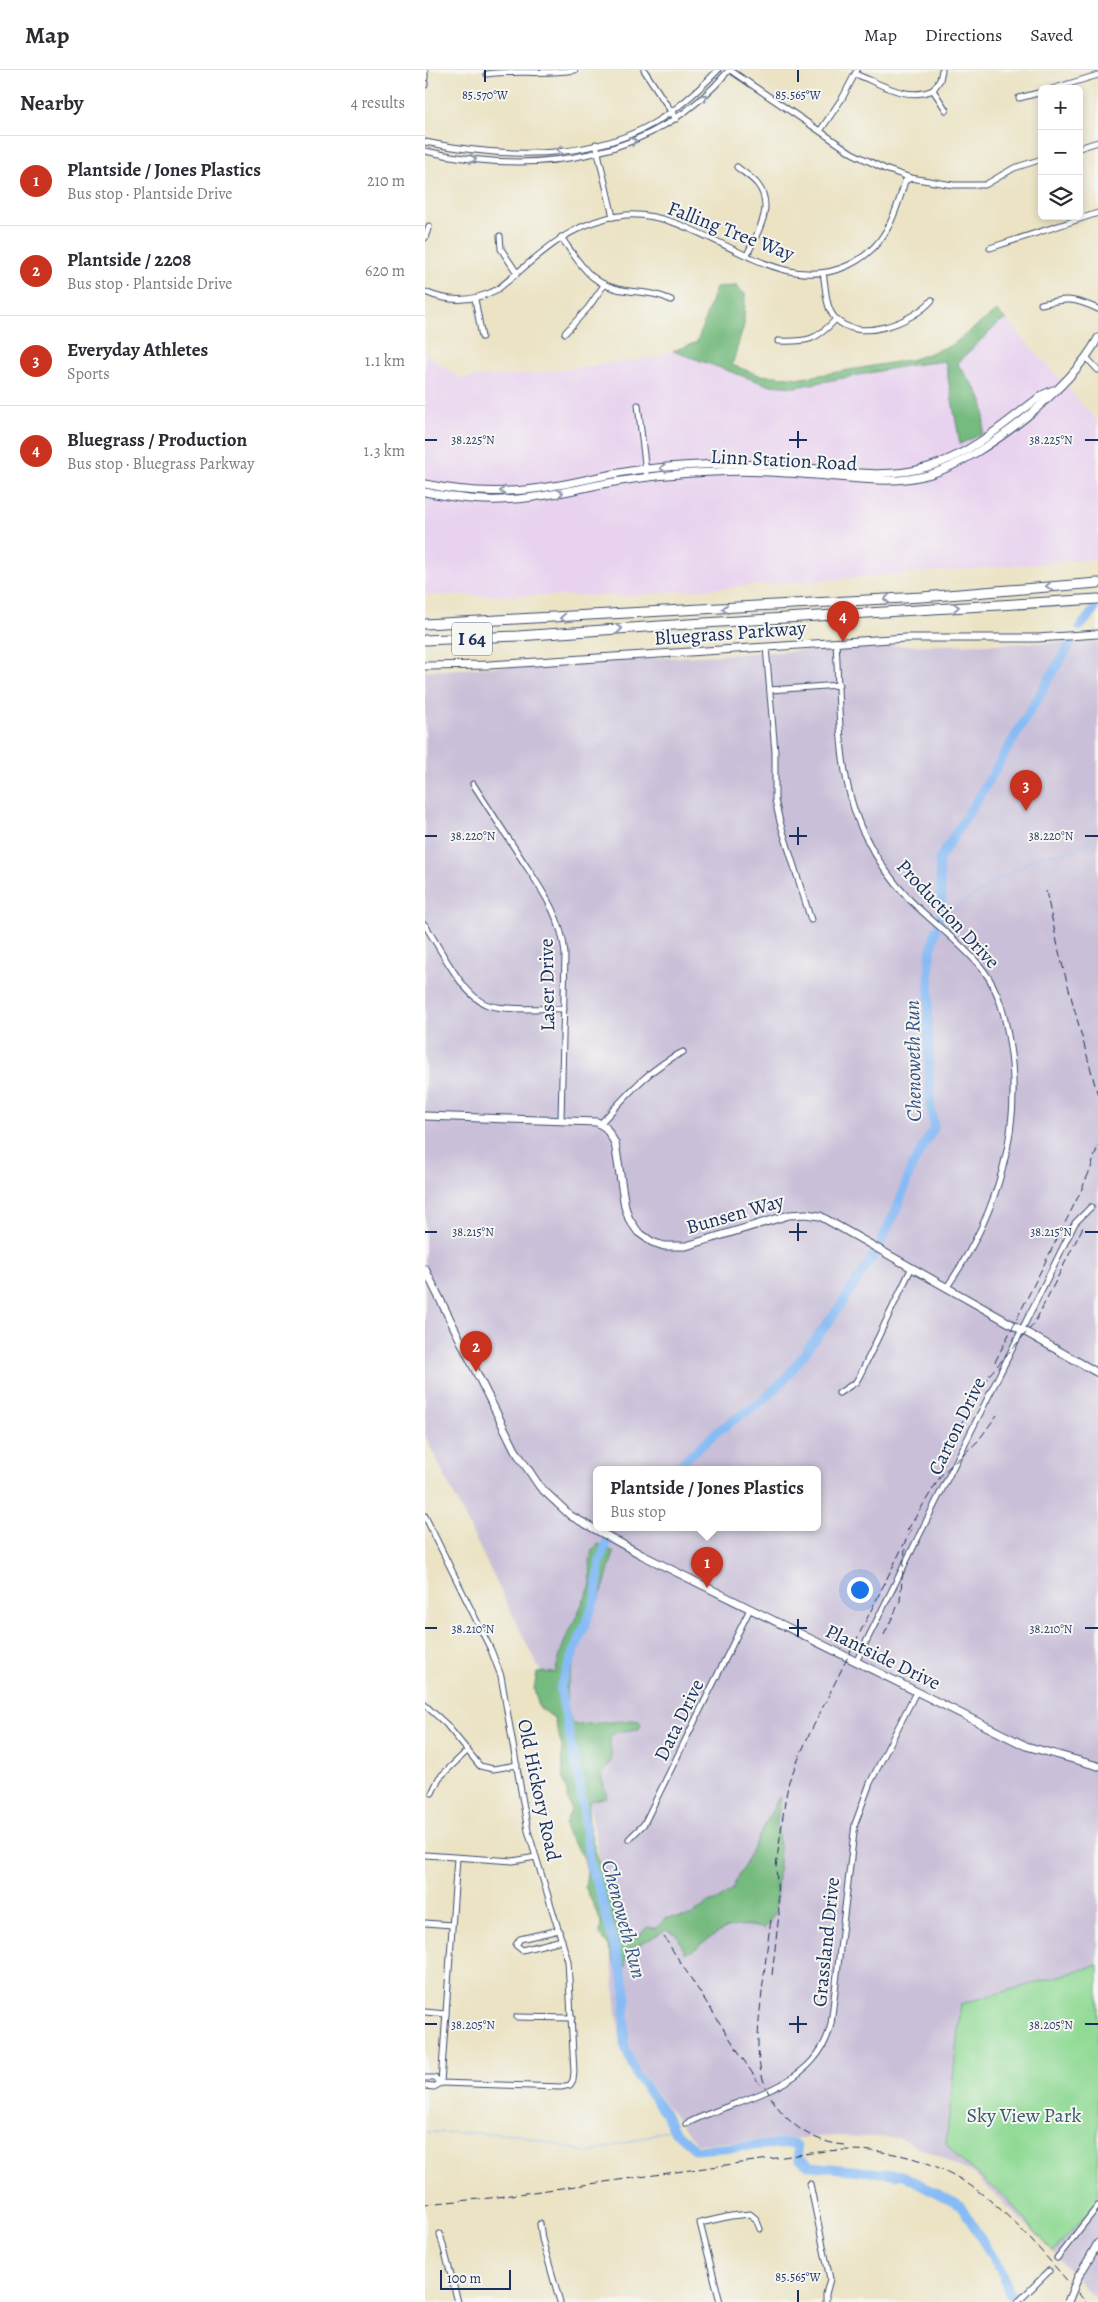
<!DOCTYPE html>
<html lang="en">
<head>
<meta charset="utf-8">
<style>
  :root { --surface:#fff; --page:#f2f2f3; --text:#2b2b33; --muted:#7c7c81; --line:#e1e1e2; --accent:#c8321e }
  body { margin:0; font-family:Alegreya,serif; background:var(--page); color:var(--text) }
  .controls { position:absolute; right:15px; top:15px; display:grid; overflow:hidden; border-radius:8px; box-shadow:0 2px 8px #0003 }
  .controls button { width:45px; height:45px; display:grid; place-items:center; padding:0; border:0; border-bottom:1px solid var(--line); background:var(--surface); color:var(--text); font:25px sans-serif }
  .scale { position:absolute; left:15px; bottom:12px; width:71px; box-sizing:border-box; padding-left:5px; border:2px solid #1b2f5e; border-top:0; font-size:14px; line-height:18px; white-space:nowrap; color:#1b2f5e; -webkit-text-stroke:4px #f6f6f2; paint-order:stroke }
  .you { position:absolute; left:434px; top:1519px; width:18px; height:18px; margin:-12px; border:4px solid #fff; border-radius:50%; background:#1a73e8; box-shadow:0 0 0 8px #1a73e833 }
  .badge { display:grid; place-items:center; width:32px; height:32px; border-radius:50%; background:var(--accent); color:#fff; font-size:16px; font-weight:700 }
  .pin { position:absolute; translate:-50% -41px; filter:drop-shadow(0 1px 2px #0008) }
  .pin::after { content:''; position:absolute; top:26px; width:18px; height:15px; background:inherit; clip-path:polygon(0 0,100% 0,50% 100%) }
  .popup { position:absolute; left:168px; top:1396px; width:228px; height:65px; box-sizing:border-box; display:grid; place-content:center; border-radius:8px; background:var(--surface); filter:drop-shadow(0 1px 4px #0005); font-size:16px; white-space:nowrap; color:var(--muted) }
  .popup b { font-size:19px; color:var(--text) }
  .popup::after { content:''; position:absolute; left:50%; top:100%; margin-left:-10px; border:10px solid transparent; border-top-color:var(--surface) }
  .list { margin:0; padding:0; list-style:none }
  h2 { display:flex; justify-content:space-between; align-items:center; height:65px; margin:0; padding:0 20px; font-size:21px }
  h2 small { font-size:16px; font-weight:400; color:var(--muted) }
  .list li { display:grid; grid-template-columns:32px 1fr auto; gap:15px; align-items:center; box-sizing:border-box; height:90px; padding:0 20px; border-top:1px solid var(--line) }
  .list b { display:block; font-size:19px; white-space:nowrap }
  .list p { margin:0; font-size:16px; white-space:nowrap; color:var(--muted) }
  .list em { font-size:16px; font-style:normal; color:var(--muted) }
  .icon { flex:none; width:28px; height:28px; fill:none; stroke:currentColor; stroke-width:2; stroke-linecap:round; stroke-linejoin:round }
  .map { position:relative; flex:none; width:673px; height:2232px; overflow:hidden }
  header { display:flex; align-items:center; gap:30px; box-sizing:border-box; height:70px; padding:0 25px; background:var(--surface); border-bottom:1px solid var(--line) }
  header strong { font-size:24px }
  nav { display:flex; gap:28px; margin-inline-start:auto; font-size:18px }
  main { display:flex }
  aside { flex:1; background:var(--surface) }
  .map>svg:first-child { display:block }
</style>
</head>
<body>
<header>
<strong>Map</strong>
<nav><a>Map</a><a>Directions</a><a>Saved</a></nav>
</header>
<main>
<aside>
<h2>Nearby<small>4 results</small></h2>
<ul class="list">
<li><span class="badge">1</span><div><b>Plantside / Jones Plastics</b><p>Bus stop · Plantside Drive</p></div><em>210 m</em></li>
<li><span class="badge">2</span><div><b>Plantside / 2208</b><p>Bus stop · Plantside Drive</p></div><em>620 m</em></li>
<li><span class="badge">3</span><div><b>Everyday Athletes</b><p>Sports</p></div><em>1.1 km</em></li>
<li><span class="badge">4</span><div><b>Bluegrass / Production</b><p>Bus stop · Bluegrass Parkway</p></div><em>1.3 km</em></li>
</ul>
</aside>
<div class="map">
<svg width="673" height="2232" viewBox="0 0 673 2232">
  <rect width="100%" height="100%" fill="#f6f6f2"/>
  <filter id="ink" filterUnits="userSpaceOnUse"><feTurbulence type="fractalNoise" baseFrequency=".02" numOctaves="2"/><feDisplacementMap in="SourceGraphic" scale="10" xChannelSelector="R" yChannelSelector="G"/><feConvolveMatrix kernelMatrix="1 2 1 2 8 2 1 2 1" color-interpolation-filters="sRGB"/></filter>
  <filter id="wash" filterUnits="userSpaceOnUse"><feTurbulence type="fractalNoise" baseFrequency=".0096" numOctaves="4" result="noise"/><feDisplacementMap in="SourceGraphic" scale="20" xChannelSelector="R" yChannelSelector="G"/><feGaussianBlur stdDeviation="1.12" result="paint"/><feColorMatrix in="noise" values="0 0 0 0 0 0 0 0 0 0 0 0 0 0 0 0 0 1.4 0 .05"/><feComposite in="paint" operator="in"/></filter>
  <g filter="url(#wash)">
    <rect width="100%" height="100%" fill="#ebe3c4"/>
    <!-- built -->
    <path fill="#e8d2ef" d="M 582,250 L 673,352 L 673,489 L 195,526 L 0,525 L 0,283 L 34,308 L 105,304 L 232,287 L 248,281 L 343,315 L 521,291 L 535,374 L 559,354 L 558,330 L 532,293 L 575,252 Z"/>
    <!-- industrial -->
    <path fill="#c9bfd8" fill-rule="evenodd" d="M 673,572 L 673,2232 L 612,2165 L 547,2103 L 475,2068 L 412,2066 L 272,2074 L 196,1979 L 177,1802 L 151,1660 L 111,1593 L 0,1366 L 0,601 L 459,576 ZM 172,1399 L 392,1399 L 392,1457 L 172,1457 Z"/>
    <!-- green -->
    <path fill="#91da95" stroke="#56847a" d="M 673,1895 L 673,2131 L 628,2182 L 582,2129 L 533,2088 L 521,2073 L 536,1934 Z"/>
    <!-- forest -->
    <g fill="#74ba7e" stroke="#48746e">
      <path d="M 311,216 L 320,224 L 319,255 L 307,295 L 334,305 L 377,308 L 489,289 L 527,275 L 571,241 L 582,250 L 575,252 L 532,293 C 550,319 565,329 557,364 L 535,374 L 520,291 L 486,295 L 371,317 L 343,315 L 248,281 L 272,272 L 291,217 Z"/>
      <path d="M 173,1474 L 189,1482 L 179,1516 L 149,1592 L 141,1620 L 142,1639 L 147,1653 L 152,1655 L 208,1650 L 214,1651 L 216,1654 L 214,1659 L 192,1662 L 185,1667 C 185,1688 192,1688 176,1705 L 182,1727 L 165,1731 C 159,1748 171,1793 183,1806 L 190,1854 L 194,1861 L 213,1867 L 222,1857 L 231,1858 L 241,1848 L 266,1846 L 281,1834 L 293,1830 L 306,1821 L 354,1727 L 356,1728 L 352,1752 L 355,1781 L 350,1844 L 339,1859 C 315,1852 300,1856 281,1871 C 274,1876 269,1881 260,1883 L 252,1864 L 241,1860 L 202,1881 L 200,1897 L 189,1893 L 183,1875 L 175,1864 L 176,1852 L 160,1817 L 162,1803 L 159,1788 L 142,1764 L 140,1754 L 146,1740 L 138,1706 L 137,1677 L 129,1648 L 114,1637 L 109,1619 L 112,1603 L 118,1602 L 130,1603 L 138,1575 L 166,1515 L 165,1490 L 167,1480 Z"/>
    </g>
    <g fill="none" stroke-linecap="round" stroke-linejoin="round">
      <!-- stream -->
      <g stroke="#87bbf5" stroke-width="1">
        <path d="M 516,849 C 548,825 579,804 614,787 C 621,783 630,785 637,784 C 647,782 658,776 665,770"/>
        <path d="M 0,2062 L 91,2064 L 165,2083 L 247,2059"/>
      </g>
      <!-- river -->
      <g stroke="#87bbf5" stroke-width="9">
        <path d="M 655,557 L 669,540"/>
        <path d="M 514,852 L 517,843 L 514,789 L 554,727 L 646,572"/>
        <path d="M 456,1171 L 473,1136 L 487,1096 L 509,1058 L 505,1032 L 503,952 L 505,886 L 511,860"/>
        <path d="M 250,1399 L 294,1360 L 336,1332 L 361,1308 L 416,1235 L 450,1183"/>
        <path d="M 187,1457 L 175,1491 L 171,1527 L 135,1617 L 137,1629 L 155,1717 L 165,1796 L 174,1819 L 201,1920 L 199,1974 L 211,2005 L 240,2043 L 247,2059 L 271,2080 L 368,2073 L 372,2077 L 374,2089 L 385,2096 L 478,2105 L 536,2136 L 577,2203 L 583,2220 L 591,2232"/>
      </g>
    </g>
  </g>
  <g filter="url(#ink)">
    <g fill="none" stroke-linecap="round" stroke-linejoin="round">
      <defs>
        <g id="street">
          <path d="M 219,0 L 251,49"/>
          <path d="M 305,0 L 427,83 L 460,99 L 486,108 L 528,115 L 560,115 L 589,98 L 617,89"/>
          <path d="M 62,4 C 91,0 119,5 150,0"/>
          <path d="M 430,4 C 455,13 481,32 508,20 L 515,10 L 517,0"/>
          <path d="M 0,8 L 0,0"/>
          <path d="M 0,13 L 0,15"/>
          <path d="M 627,19 L 673,5"/>
          <path d="M 508,20 L 521,40"/>
          <path d="M 594,28 L 617,22"/>
          <path d="M 395,61 L 418,27 L 432,0"/>
          <path d="M 0,72 C 73,87 161,92 229,53 C 253,39 274,20 293,0"/>
          <path d="M 171,74 L 188,147"/>
          <path d="M 654,78 L 673,72"/>
          <path d="M 0,81 C 110,106 229,91 304,0"/>
          <path d="M 312,97 C 319,103 327,107 333,115 C 350,137 332,163 322,185"/>
          <path d="M 75,166 L 76,179 L 92,203"/>
          <path d="M 136,167 C 156,195 166,217 204,221 C 219,223 232,223 246,230"/>
          <path d="M 0,168 L 4,156"/>
          <path d="M 565,178 L 673,143"/>
          <path d="M 398,203 C 401,217 400,237 410,248 C 433,274 488,252 507,230"/>
          <path d="M 0,222 C 25,233 49,232 73,219 C 114,186 145,150 201,145 C 277,140 349,231 424,195 C 460,178 470,146 480,111 L 486,108"/>
          <path d="M 50,229 L 57,267"/>
          <path d="M 616,234 C 642,228 649,228 673,239"/>
          <path d="M 140,263 L 163,238 L 179,215"/>
          <path d="M 353,271 C 382,272 391,271 411,249"/>
          <path d="M 661,287 L 673,300"/>
          <path d="M 213,335 L 221,402"/>
          <path d="M 411,573 C 415,635 411,704 438,762 C 450,787 466,810 485,830 C 509,854 538,874 559,901 C 574,921 580,946 584,971 C 599,1058 572,1145 522,1217"/>
          <path d="M 341,577 L 350,682 L 350,730 L 355,752 L 386,850"/>
          <path d="M 345,620 L 414,615"/>
          <path d="M 48,714 C 64,739 80,763 96,788 C 116,819 137,847 140,884 L 136,1050"/>
          <path d="M 0,855 C 14,876 38,927 63,935 C 81,941 119,938 139,939"/>
          <path d="M 175,1054 C 199,1028 225,997 258,982"/>
          <path d="M 414,1323 L 431,1312 L 436,1303 L 487,1197"/>
          <path d="M 0,1446 L 66,1580 L 76,1606 L 103,1761 L 143,1891 L 149,2002 L 148,2010 L 145,2015 L 136,2017 L 16,2013 L 10,2008 L 0,2008"/>
          <path d="M 431,1592 L 650,1153 L 666,1137"/>
          <path d="M 0,1635 L 21,1654 L 55,1696 L 68,1699 L 92,1695"/>
          <path d="M 7,1723 L 14,1708 L 42,1681"/>
          <path d="M 204,1769 L 219,1754 L 325,1539"/>
          <path d="M 0,1785 L 88,1791 L 111,1787"/>
          <path d="M 0,1853 L 27,1855"/>
          <path d="M 134,1860 L 95,1869 L 91,1875 L 97,1880 L 137,1870"/>
          <path d="M 0,1942 L 21,1944"/>
          <path d="M 92,1947 L 147,1948"/>
          <path d="M 16,2013 L 32,1788"/>
          <path d="M 0,2016 L 9,2017 L 16,2013"/>
          <path d="M 261,2054 C 312,2027 392,2020 406,1954 L 430,1754 L 445,1713 L 491,1622"/>
          <path d="M 385,2114 L 405,2209 L 401,2224 L 401,2232"/>
          <path d="M 115,2154 L 117,2169 L 135,2232"/>
          <path d="M 15,2164 L 33,2232"/>
          <path d="M 632,2188 L 673,2136"/>
          <path d="M 295,2232 L 275,2153 L 306,2146 L 325,2144 L 331,2149 L 335,2159"/>
          <path d="M 593,2232 L 624,2201"/>
        </g>
        <g id="secondary">
          <path d="M 0,414 C 42,423 85,424 128,416 C 159,411 189,402 221,399 C 266,394 314,393 360,396 C 408,399 456,411 503,397 C 545,385 583,351 617,325 L 628,320"/>
          <path d="M 0,422 C 25,427 50,431 75,430 C 112,429 147,420 183,413 C 218,407 253,403 288,402 C 326,400 363,403 401,406 C 437,409 470,415 506,404 C 558,388 648,317 673,268"/>
          <path d="M 0,596 L 64,595 L 481,568 L 612,568 L 673,564"/>
          <path d="M 0,1046 L 172,1052 L 181,1058 L 190,1073 L 200,1137 L 204,1149 L 213,1162 L 227,1172 L 239,1176 L 261,1176 L 364,1145 L 381,1144 L 395,1146 L 673,1303"/>
          <path d="M 0,1199 L 90,1380 L 115,1417 L 146,1446 L 217,1485 L 601,1676 L 673,1696"/>
          <path d="M 664,2189 L 673,2173"/>
        </g>
        <g id="highway">
          <path d="M 0,554 L 497,527 L 673,513"/>
          <path d="M 0,570 L 93,566 L 263,554 L 673,529"/>
        </g>
      </defs>
      <!-- street casing -->
      <use href="#street" stroke="#3a4a6d" stroke-width="7"/>
      <!-- secondary casing -->
      <use href="#secondary" stroke="#3a4a6d" stroke-width="9"/>
      <!-- highway casing -->
      <use href="#highway" stroke="#3a4a6d" stroke-width="11"/>
      <!-- street -->
      <use href="#street" stroke="#fff" stroke-width="5"/>
      <!-- secondary -->
      <use href="#secondary" stroke="#fff" stroke-width="7"/>
      <!-- highway -->
      <use href="#highway" stroke="#fff" stroke-width="9"/>
      <!-- rail -->
      <g stroke="#1b2f5e" stroke-width="1" stroke-dasharray="8 4" stroke-linecap="butt">
        <path d="M 621,821 L 635,886 L 673,1026"/>
        <path d="M 570,1292 L 655,1123 L 666,1098 L 673,1075"/>
        <path d="M 516,1388 L 565,1304 L 609,1254 L 659,1155"/>
        <path d="M 482,1461 L 517,1404 L 553,1371 L 572,1345"/>
        <path d="M 459,1565 L 475,1531 L 480,1479"/>
        <path d="M 346,1850 C 342,1874 340,1898 337,1922 C 332,1970 325,2010 362,2048 C 378,2064 397,2073 420,2075"/>
        <path d="M 239,1867 L 337,2018"/>
        <path d="M 347,1905 L 354,1844 L 351,1797 L 360,1731 L 364,1711 L 382,1669 L 488,1456"/>
        <path d="M 0,2134 L 65,2128 L 401,2081 C 533,2071 582,2143 661,2232"/>
      </g>
      <defs>
        <path id="secondary-bridge" d="M 643,2232 L 653,2207 L 664,2189"/>
      </defs>
      <!-- secondary-bridge casing -->
      <use href="#secondary-bridge" stroke="#3a4a6d" stroke-width="9" stroke-linecap="butt"/>
      <!-- secondary-bridge -->
      <use href="#secondary-bridge" stroke="#fff" stroke-width="7"/>
    </g>
    <!-- one-way arrows -->
    <defs><path id="oneway-chevron" d="M-2-3.5L2.5 0L-2 3.5" fill="none" stroke-width="1.6" stroke-linecap="round" stroke-linejoin="round" transform="scale(1.25)"/></defs>
    <g stroke="#8d97ae">
      <use href="#oneway-chevron" transform="translate(279 27) rotate(-43)"/>
      <use href="#oneway-chevron" transform="translate(208 71) rotate(-22)"/>
      <use href="#oneway-chevron" transform="translate(135 80) rotate(175)"/>
      <use href="#oneway-chevron" transform="translate(48 89) rotate(5)"/>
      <use href="#oneway-chevron" transform="translate(238 398) rotate(176)"/>
      <use href="#oneway-chevron" transform="translate(78 421) rotate(177)"/>
      <use href="#oneway-chevron" transform="translate(135 423) rotate(-11)"/>
      <use href="#oneway-chevron" transform="translate(624 516) rotate(176)"/>
      <use href="#oneway-chevron" transform="translate(462 529) rotate(177)"/>
      <use href="#oneway-chevron" transform="translate(531 537) rotate(-4)"/>
      <use href="#oneway-chevron" transform="translate(300 539) rotate(177)"/>
      <use href="#oneway-chevron" transform="translate(138 548) rotate(176)"/>
      <use href="#oneway-chevron" transform="translate(194 559) rotate(-4)"/>
    </g>
  </g>
  <!-- ticks -->
  <path fill="none" stroke="#1b2f5e" stroke-width="2" d="M 60,0 L 60,12M 373,0 L 373,12M 373,361 L 373,378M 0,370 L 12,370M 364,370 L 382,370M 660,370 L 673,370M 373,757 L 373,775M 0,766 L 12,766M 364,766 L 382,766M 660,766 L 673,766M 373,1153 L 373,1171M 0,1162 L 12,1162M 364,1162 L 382,1162M 660,1162 L 673,1162M 373,1549 L 373,1567M 0,1558 L 12,1558M 364,1558 L 382,1558M 660,1558 L 673,1558M 373,1946 L 373,1963M 0,1954 L 12,1954M 364,1954 L 382,1954M 660,1954 L 673,1954M 373,2220 L 373,2232"/>
  <g text-anchor="middle" dominant-baseline="central" stroke-width="4" stroke-linejoin="round" paint-order="stroke">
    <!-- shield labels -->
    <rect fill="#f6f6f2" stroke="#5d6b8a" stroke-width="1" x="27" y="552.5" width="40" height="33" rx="4"/>
    <g font-size="19" font-weight="bold" fill="#1b2f5e">
      <text x="47" y="569">I 64</text>
    </g>
    <!-- street labels -->
    <g font-size="20" fill="#1b2f5e" stroke="#f6f6f2">
      <text transform="translate(306 161) rotate(21)">Falling Tree Way</text>
      <text transform="translate(359 390) rotate(3)">Linn Station Road</text>
      <text transform="translate(305 563) rotate(-4)">Bluegrass Parkway</text>
      <text transform="translate(523 844) rotate(47)">Production Drive</text>
      <text transform="translate(122 915) rotate(-91)">Laser Drive</text>
      <text transform="translate(310 1144) rotate(-16)">Bunsen Way</text>
      <text transform="translate(532 1356) rotate(-64)">Carton Drive</text>
      <text transform="translate(458 1587) rotate(26)">Plantside Drive</text>
      <text transform="translate(254 1650) rotate(-64)">Data Drive</text>
      <text transform="translate(114 1720) rotate(78)">Old Hickory Road</text>
      <text transform="translate(401 1872) rotate(-84)">Grassland Drive</text>
    </g>
    <!-- park labels -->
    <g font-size="20" fill="#385a6c" stroke="#f6f6f2">
      <text x="599" y="2045">Sky View Park</text>
    </g>
    <!-- water labels -->
    <g font-size="21" font-style="italic" fill="#365284" stroke="#f6f6f2">
      <text transform="translate(488 991) rotate(-91)">Chenoweth Run</text>
      <text transform="translate(199 1849) rotate(75)">Chenoweth Run</text>
    </g>
  </g>
  <g font-size="12" text-anchor="middle" fill="#1b2f5e" stroke="#f6f6f2" stroke-width="4" stroke-linejoin="round" paint-order="stroke">
    <text x="60" y="29">85.570°W</text>
    <text x="373" y="29">85.565°W</text>
    <text x="48" y="374">38.225°N</text>
    <text x="626" y="374">38.225°N</text>
    <text x="48" y="770">38.220°N</text>
    <text x="626" y="770">38.220°N</text>
    <text x="48" y="1166">38.215°N</text>
    <text x="626" y="1166">38.215°N</text>
    <text x="48" y="1563">38.210°N</text>
    <text x="626" y="1563">38.210°N</text>
    <text x="48" y="1959">38.205°N</text>
    <text x="626" y="1959">38.205°N</text>
    <text x="373" y="2211">85.565°W</text>
  </g>
</svg>
<div class="controls">
<button>+</button>
<button>−</button>
<button><svg class="icon" aria-label="layers" viewBox="0 0 24 24"><path d="M12 4l9 5-9 5-9-5zM3 14l9 5 9-5"/></svg></button>
</div>
<div class="scale">100 m</div>
<div class="you"></div>
<div class="pin badge" style="left:282px;top:1518px">1</div>
<div class="popup"><b>Plantside / Jones Plastics</b>Bus stop</div>
<div class="pin badge" style="left:51px;top:1302px">2</div>
<div class="pin badge" style="left:601px;top:741px">3</div>
<div class="pin badge" style="left:418px;top:572px">4</div>
</div>
</main>
</body>
</html>
